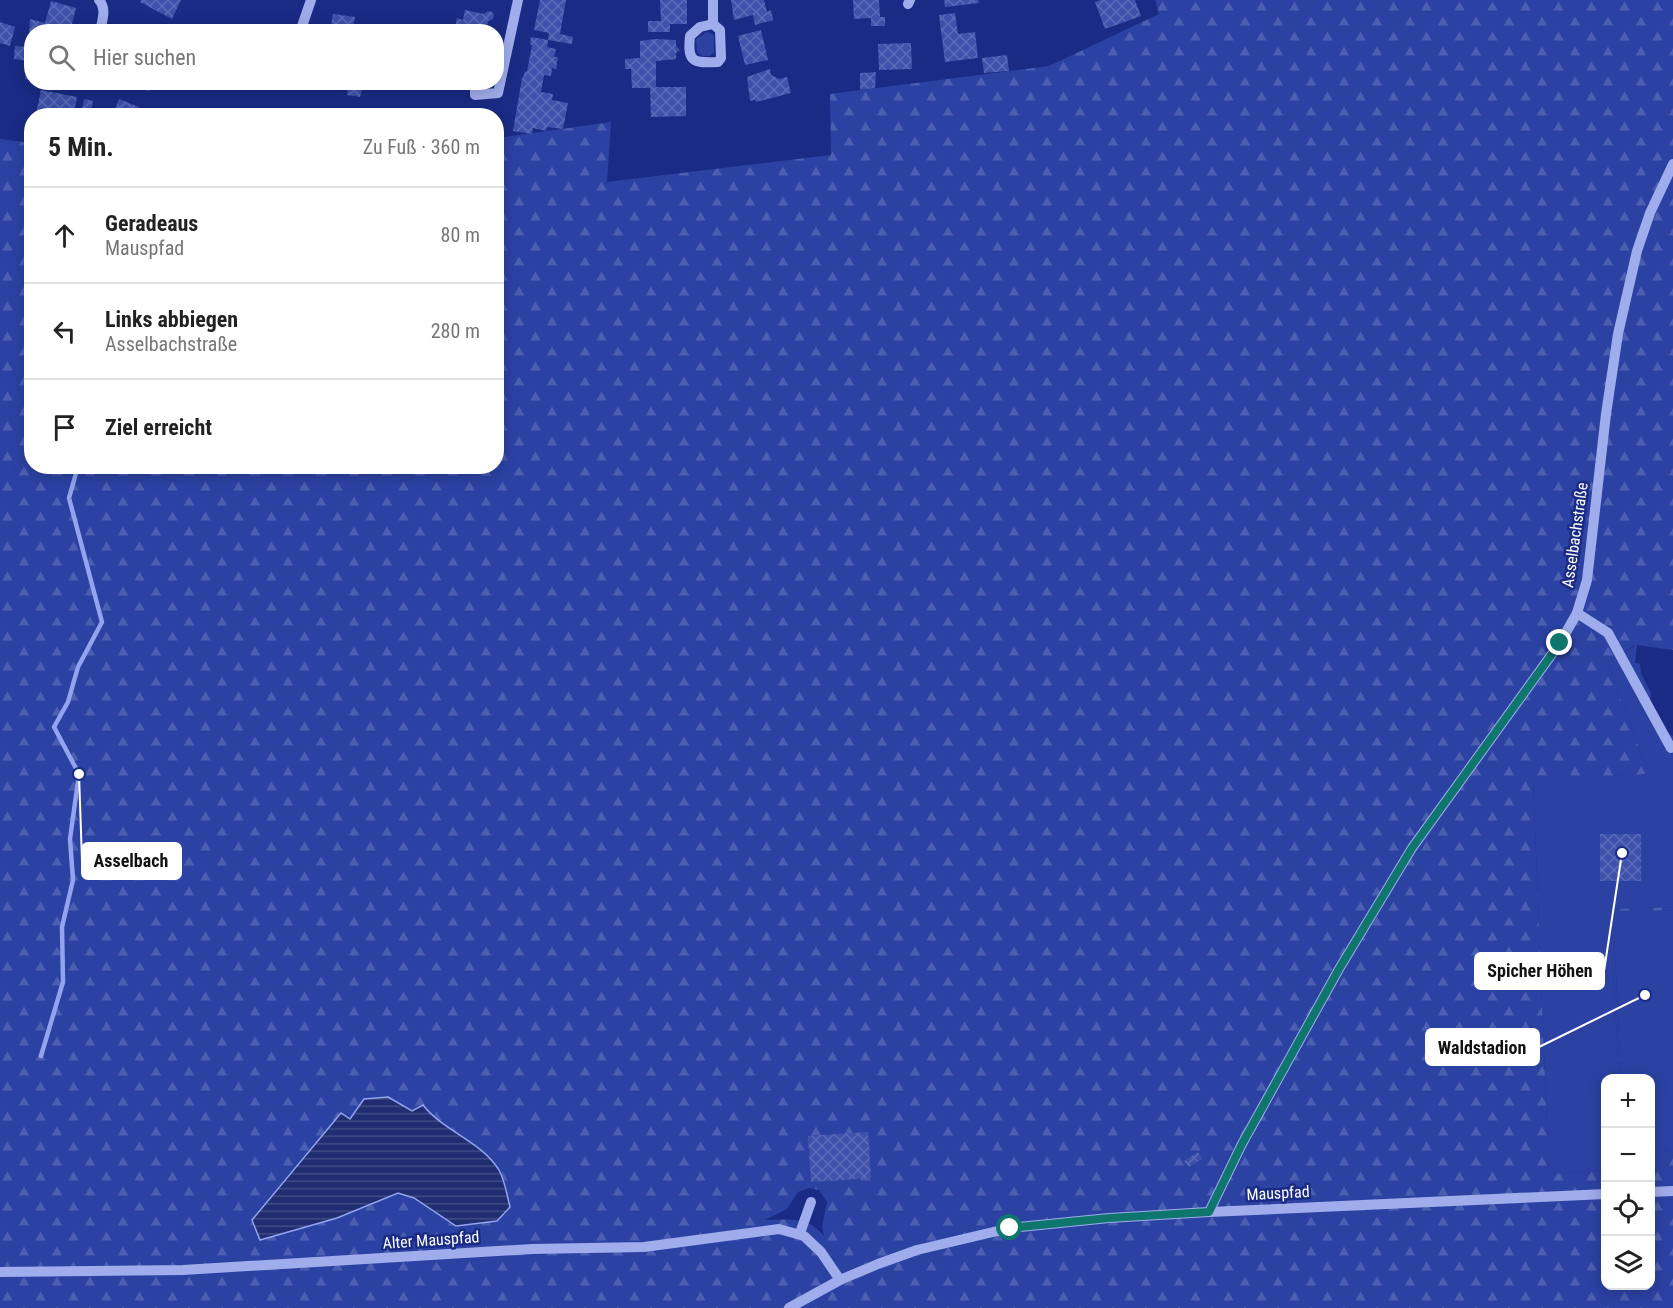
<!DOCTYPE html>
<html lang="de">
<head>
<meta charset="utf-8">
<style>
  :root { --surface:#fff; --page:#f6f6f6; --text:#222; --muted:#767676; --line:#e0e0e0 }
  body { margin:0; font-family:"Roboto Condensed",sans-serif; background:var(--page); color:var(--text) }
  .controls { position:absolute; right:18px; bottom:18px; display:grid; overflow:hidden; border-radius:12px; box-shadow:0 3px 15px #0003 }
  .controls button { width:54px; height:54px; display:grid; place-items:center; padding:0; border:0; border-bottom:2px solid var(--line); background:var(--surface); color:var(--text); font:30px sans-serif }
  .stop { position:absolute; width:18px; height:18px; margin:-14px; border:4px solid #0f766e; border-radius:50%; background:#fff }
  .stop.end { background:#0f766e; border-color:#fff; box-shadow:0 2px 6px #0008 }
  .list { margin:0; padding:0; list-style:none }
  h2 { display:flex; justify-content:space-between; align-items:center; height:78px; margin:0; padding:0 24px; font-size:26px }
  h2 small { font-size:20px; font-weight:400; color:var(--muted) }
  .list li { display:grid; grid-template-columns:39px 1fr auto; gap:18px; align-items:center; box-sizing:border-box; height:96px; padding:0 24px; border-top:2px solid var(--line) }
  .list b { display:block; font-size:22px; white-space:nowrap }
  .list p { margin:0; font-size:20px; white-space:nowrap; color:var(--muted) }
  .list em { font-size:20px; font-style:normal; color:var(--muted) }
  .icon { flex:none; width:33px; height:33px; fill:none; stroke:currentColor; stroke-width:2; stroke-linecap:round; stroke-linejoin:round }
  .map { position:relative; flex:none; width:1673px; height:1308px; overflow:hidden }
  .search { position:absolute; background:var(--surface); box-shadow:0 3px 15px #0003; left:24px; top:24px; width:480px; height:66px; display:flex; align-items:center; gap:15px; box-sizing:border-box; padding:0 21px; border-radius:24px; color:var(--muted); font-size:22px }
  .panel { position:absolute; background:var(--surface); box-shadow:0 3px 15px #0003; left:24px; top:108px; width:480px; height:366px; border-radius:24px }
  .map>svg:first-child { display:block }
</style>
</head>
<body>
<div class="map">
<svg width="1673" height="1308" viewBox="0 0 1673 1308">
  <defs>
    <pattern id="forest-firs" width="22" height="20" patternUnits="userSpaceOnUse" patternTransform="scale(1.5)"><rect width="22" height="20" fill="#2c42a3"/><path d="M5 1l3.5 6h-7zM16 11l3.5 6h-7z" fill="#4c5eb1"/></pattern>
    <pattern id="water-rules" width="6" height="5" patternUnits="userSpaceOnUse" patternTransform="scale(1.5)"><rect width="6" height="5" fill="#202d70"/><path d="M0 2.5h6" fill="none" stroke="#414c85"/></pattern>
    <pattern id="building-cross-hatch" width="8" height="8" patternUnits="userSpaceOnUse" patternTransform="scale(1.5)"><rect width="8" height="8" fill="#3e51ab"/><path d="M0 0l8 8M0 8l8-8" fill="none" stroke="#5b6bb8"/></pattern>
  </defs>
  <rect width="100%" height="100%" fill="#192b84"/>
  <!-- green -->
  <g fill="#2c42a3">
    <path d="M 707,32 L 714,35 L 714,52 L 710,56 L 702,56 L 697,52 L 696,39 Z"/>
    <path d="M 1636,645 L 1635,663 L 1640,664 L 1640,673 L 1650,693 L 1650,703 L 1667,735 L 1673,736 L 1673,907 L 1610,909 L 1619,1078 L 1606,1078 L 1605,1170 L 1549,1174 L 1533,779 L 1649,774 L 1607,662 Z"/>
    <path d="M 1673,910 L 1673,1150 L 1651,1151 L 1650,1078 L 1621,1078 L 1613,912 Z"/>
  </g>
  <!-- forest -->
  <g fill="url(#forest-firs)" fill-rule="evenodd">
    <path d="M 1155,0 L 1673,0 L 1673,650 L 1637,645 L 1635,663 L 1640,664 L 1641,673 L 1651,693 L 1650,703 L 1668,734 L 1673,736 L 1667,735 L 1650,703 L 1650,693 L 1640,673 L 1640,665 L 1634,664 L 1635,645 L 1607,662 L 1649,774 L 1533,780 L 1549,1174 L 1605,1170 L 1606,1286 L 1650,1286 L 1651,1151 L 1673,1150 L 1673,1308 L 0,1308 L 0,139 L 31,143 L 32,466 L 496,466 L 497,138 L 611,122 L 607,182 L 831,155 L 830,94 L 1049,66 L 1159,14 ZM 388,1097 L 412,1111 L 423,1105 C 444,1132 485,1142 501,1174 C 506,1184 507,1196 510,1207 L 497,1221 L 456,1226 L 414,1198 L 398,1193 L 337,1218 L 260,1240 L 341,1113 L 349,1119 ZM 809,1188 L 819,1190 L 827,1202 L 822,1227 L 824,1236 C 807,1215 788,1220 765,1220 L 787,1209 L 798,1192 Z"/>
    <path d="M 1673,907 L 1673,910 L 1613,913 L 1621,1078 L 1619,1078 L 1610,909 Z"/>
  </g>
  <!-- water -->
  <path fill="url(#water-rules)" stroke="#92a4ee" stroke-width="1.5" d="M 388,1097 L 412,1111 L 423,1105 C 443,1131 481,1141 499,1170 C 505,1181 507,1195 510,1207 L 497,1221 L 456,1226 L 414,1198 L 398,1193 L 337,1218 L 260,1240 L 252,1220 L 341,1113 L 350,1119 L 364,1099 Z"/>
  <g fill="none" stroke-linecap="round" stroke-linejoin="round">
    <!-- stream -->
    <path stroke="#92a4ee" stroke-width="4.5" d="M 41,1056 L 63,982 L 62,927 L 73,880 L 70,839 L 79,774 L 54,727 L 68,702 L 78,667 L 102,622 L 69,498 L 78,466"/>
  </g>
  <!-- building -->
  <g fill="url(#building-cross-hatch)">
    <path d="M 141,0 L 181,0 L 172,19 L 140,2 Z"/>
    <path d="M 540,0 L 566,0 L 560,34 L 573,37 L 572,44 L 548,40 L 547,47 L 556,49 L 554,57 L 558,57 L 556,69 L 552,68 L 551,76 L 544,75 L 541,92 L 553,94 L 552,100 L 568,103 L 563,129 L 547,127 L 546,131 L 533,128 L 532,134 L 513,131 L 522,78 L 523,78 L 525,71 L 527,72 L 532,45 L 530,44 L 531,37 L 548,40 L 549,33 L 534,30 Z"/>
    <path d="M 660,0 L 687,0 L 687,24 L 670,24 L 670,32 L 648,32 L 648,21 L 661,21 Z"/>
    <path d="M 731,0 L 764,0 L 767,12 L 771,10 L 773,20 L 755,25 L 753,15 L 734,20 Z"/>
    <path d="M 853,0 L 879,0 L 880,17 L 885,17 L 885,26 L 871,26 L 871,18 L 854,19 Z"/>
    <path d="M 944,0 L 978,0 L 979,3 L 945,7 Z"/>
    <path d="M 1100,0 L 1135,0 L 1141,16 L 1105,29 L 1095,2 Z"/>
    <path d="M 51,1 L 76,8 L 70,32 L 59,32 L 44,27 L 42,32 L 32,32 L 32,36 L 29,35 L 30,19 L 45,23 Z"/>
    <path d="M 465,10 L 484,14 L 488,11 L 492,12 L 494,15 L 493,19 L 488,21 L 486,32 L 454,32 L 457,18 L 463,20 Z"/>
    <path d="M 955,13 L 958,34 L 975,32 L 978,58 L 945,62 L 939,15 Z"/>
    <path d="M 333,14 L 355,17 L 352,32 L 330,32 Z"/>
    <path d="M 0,22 L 15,27 L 10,46 L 0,43 Z"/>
    <path d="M 761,30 L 768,60 L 745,65 L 738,36 Z"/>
    <path d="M 655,39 L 676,40 L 676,46 L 680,50 L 676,53 L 676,59 L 656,61 L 656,87 L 686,87 L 686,116 L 651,117 L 650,88 L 632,88 L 631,69 L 625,69 L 625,59 L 640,58 L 640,41 Z"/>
    <path d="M 911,43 L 912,69 L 879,70 L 878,44 Z"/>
    <path d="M 15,46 L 28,47 L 27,58 L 32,60 L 32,80 L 25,79 L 27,61 L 14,59 Z"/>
    <path d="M 1007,55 L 1009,71 L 984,73 L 982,58 Z"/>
    <path d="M 770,69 L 771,75 L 779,79 L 787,77 L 791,93 L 756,102 L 755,100 L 750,101 L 747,77 Z"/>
    <path d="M 876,72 L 875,88 L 860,90 L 860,73 Z"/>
    <path d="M 134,82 L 153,82 L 149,91 L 132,87 Z"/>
    <path d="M 348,88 L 362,90 L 360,97 L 347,95 Z"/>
    <path d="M 41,90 L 77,97 L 73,116 L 36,114 Z"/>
    <path d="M 84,99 L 93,101 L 90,116 L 81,116 Z"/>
    <path d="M 119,99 L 139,107 L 135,116 L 107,116 L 109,112 L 113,114 Z"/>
    <rect x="1600" y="834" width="41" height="47"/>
    <path d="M 868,1132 L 871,1178 L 811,1182 L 808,1136 Z"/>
    <path d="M 1198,1152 L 1202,1159 L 1189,1167 L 1184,1161 Z"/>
  </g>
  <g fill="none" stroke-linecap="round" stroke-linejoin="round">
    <!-- minor -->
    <g stroke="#9fadec" stroke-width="10">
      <path d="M 99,0 C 107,9 102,21 100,32"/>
      <path d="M 713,0 L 713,24 L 720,30 L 721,58 L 718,62 C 694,63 687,63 690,36 L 700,27 L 713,24"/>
      <path d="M 908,4 L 910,0"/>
      <path d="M 300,32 L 311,0"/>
      <path d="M 475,82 L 475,95 L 498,93 L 518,0"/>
      <path d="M 1577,613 L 1608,633 L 1671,748"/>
      <path d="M 1650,1192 L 1673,1191"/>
      <path d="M 1209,1212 L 1242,1144 L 1339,969 L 1412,848 L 1560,643 L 1577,613 L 1587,580 L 1606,414 L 1618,334 L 1637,251 L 1650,213 L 1673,164"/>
      <path d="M 800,1233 L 811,1202"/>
      <path d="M 0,1272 L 183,1270 L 532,1249 L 644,1247 L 779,1229 L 804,1236 L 821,1252 L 840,1280"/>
      <path d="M 789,1308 L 840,1280 L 878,1264 L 917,1250 L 1010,1228 L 1109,1218 L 1209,1212 L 1606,1194"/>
    </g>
  </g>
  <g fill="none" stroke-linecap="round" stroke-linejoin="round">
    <!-- route -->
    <path stroke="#0f766e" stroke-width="8" d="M 1010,1228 L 1109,1218 L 1209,1212 L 1242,1144 L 1339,969 L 1412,848 L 1560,643"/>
  </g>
  <g text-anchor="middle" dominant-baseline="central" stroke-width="5" stroke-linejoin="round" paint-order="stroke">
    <!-- street labels -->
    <g font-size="16" fill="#fff" stroke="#192b84">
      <text transform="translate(1575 535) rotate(-82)">Asselbachstraße</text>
      <text transform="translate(1278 1193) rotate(-3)">Mauspfad</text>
      <text transform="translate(431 1240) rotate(-4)">Alter Mauspfad</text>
    </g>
  </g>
  <!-- callouts -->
  <path fill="none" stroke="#fff" stroke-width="2" d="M79 774L82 861M1622 853L1604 971M1645 995L1539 1047"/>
  <g fill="#fff" stroke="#192b84" stroke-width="2">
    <circle cx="79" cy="774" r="6"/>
    <circle cx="1622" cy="853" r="6"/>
    <circle cx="1645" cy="995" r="6"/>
  </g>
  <g fill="#fff" stroke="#fff" stroke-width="2">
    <rect x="82" y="843" width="99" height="36" rx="6"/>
    <rect x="1475" y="953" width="129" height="36" rx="6"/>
    <rect x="1426" y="1029" width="113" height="36" rx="6"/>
  </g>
  <g font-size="18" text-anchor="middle" font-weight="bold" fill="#111">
    <text x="131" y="867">Asselbach</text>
    <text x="1540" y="977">Spicher Höhen</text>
    <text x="1482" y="1054">Waldstadion</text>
  </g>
</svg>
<div class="controls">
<button>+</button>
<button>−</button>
<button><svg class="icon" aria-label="locate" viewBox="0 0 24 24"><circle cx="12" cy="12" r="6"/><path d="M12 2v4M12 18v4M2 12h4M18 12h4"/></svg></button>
<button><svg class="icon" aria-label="layers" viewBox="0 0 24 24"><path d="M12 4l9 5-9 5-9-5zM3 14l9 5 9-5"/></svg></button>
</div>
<div class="stop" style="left:1010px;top:1228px"></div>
<div class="stop end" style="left:1560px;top:643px"></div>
<div class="search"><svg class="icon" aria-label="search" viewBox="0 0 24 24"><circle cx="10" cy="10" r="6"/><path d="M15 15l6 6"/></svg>Hier suchen</div>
<section class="panel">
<h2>5 Min.<small>Zu Fuß · 360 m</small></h2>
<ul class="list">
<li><svg class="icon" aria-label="ahead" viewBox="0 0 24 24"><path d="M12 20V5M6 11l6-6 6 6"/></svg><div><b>Geradeaus</b><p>Mauspfad</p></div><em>80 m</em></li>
<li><svg class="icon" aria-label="left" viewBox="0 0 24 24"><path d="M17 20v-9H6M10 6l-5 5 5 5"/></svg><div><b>Links abbiegen</b><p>Asselbachstraße</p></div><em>280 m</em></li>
<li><svg class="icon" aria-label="arrive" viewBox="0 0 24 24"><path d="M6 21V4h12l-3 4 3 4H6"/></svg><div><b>Ziel erreicht</b></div></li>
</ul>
</section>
</div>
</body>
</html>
